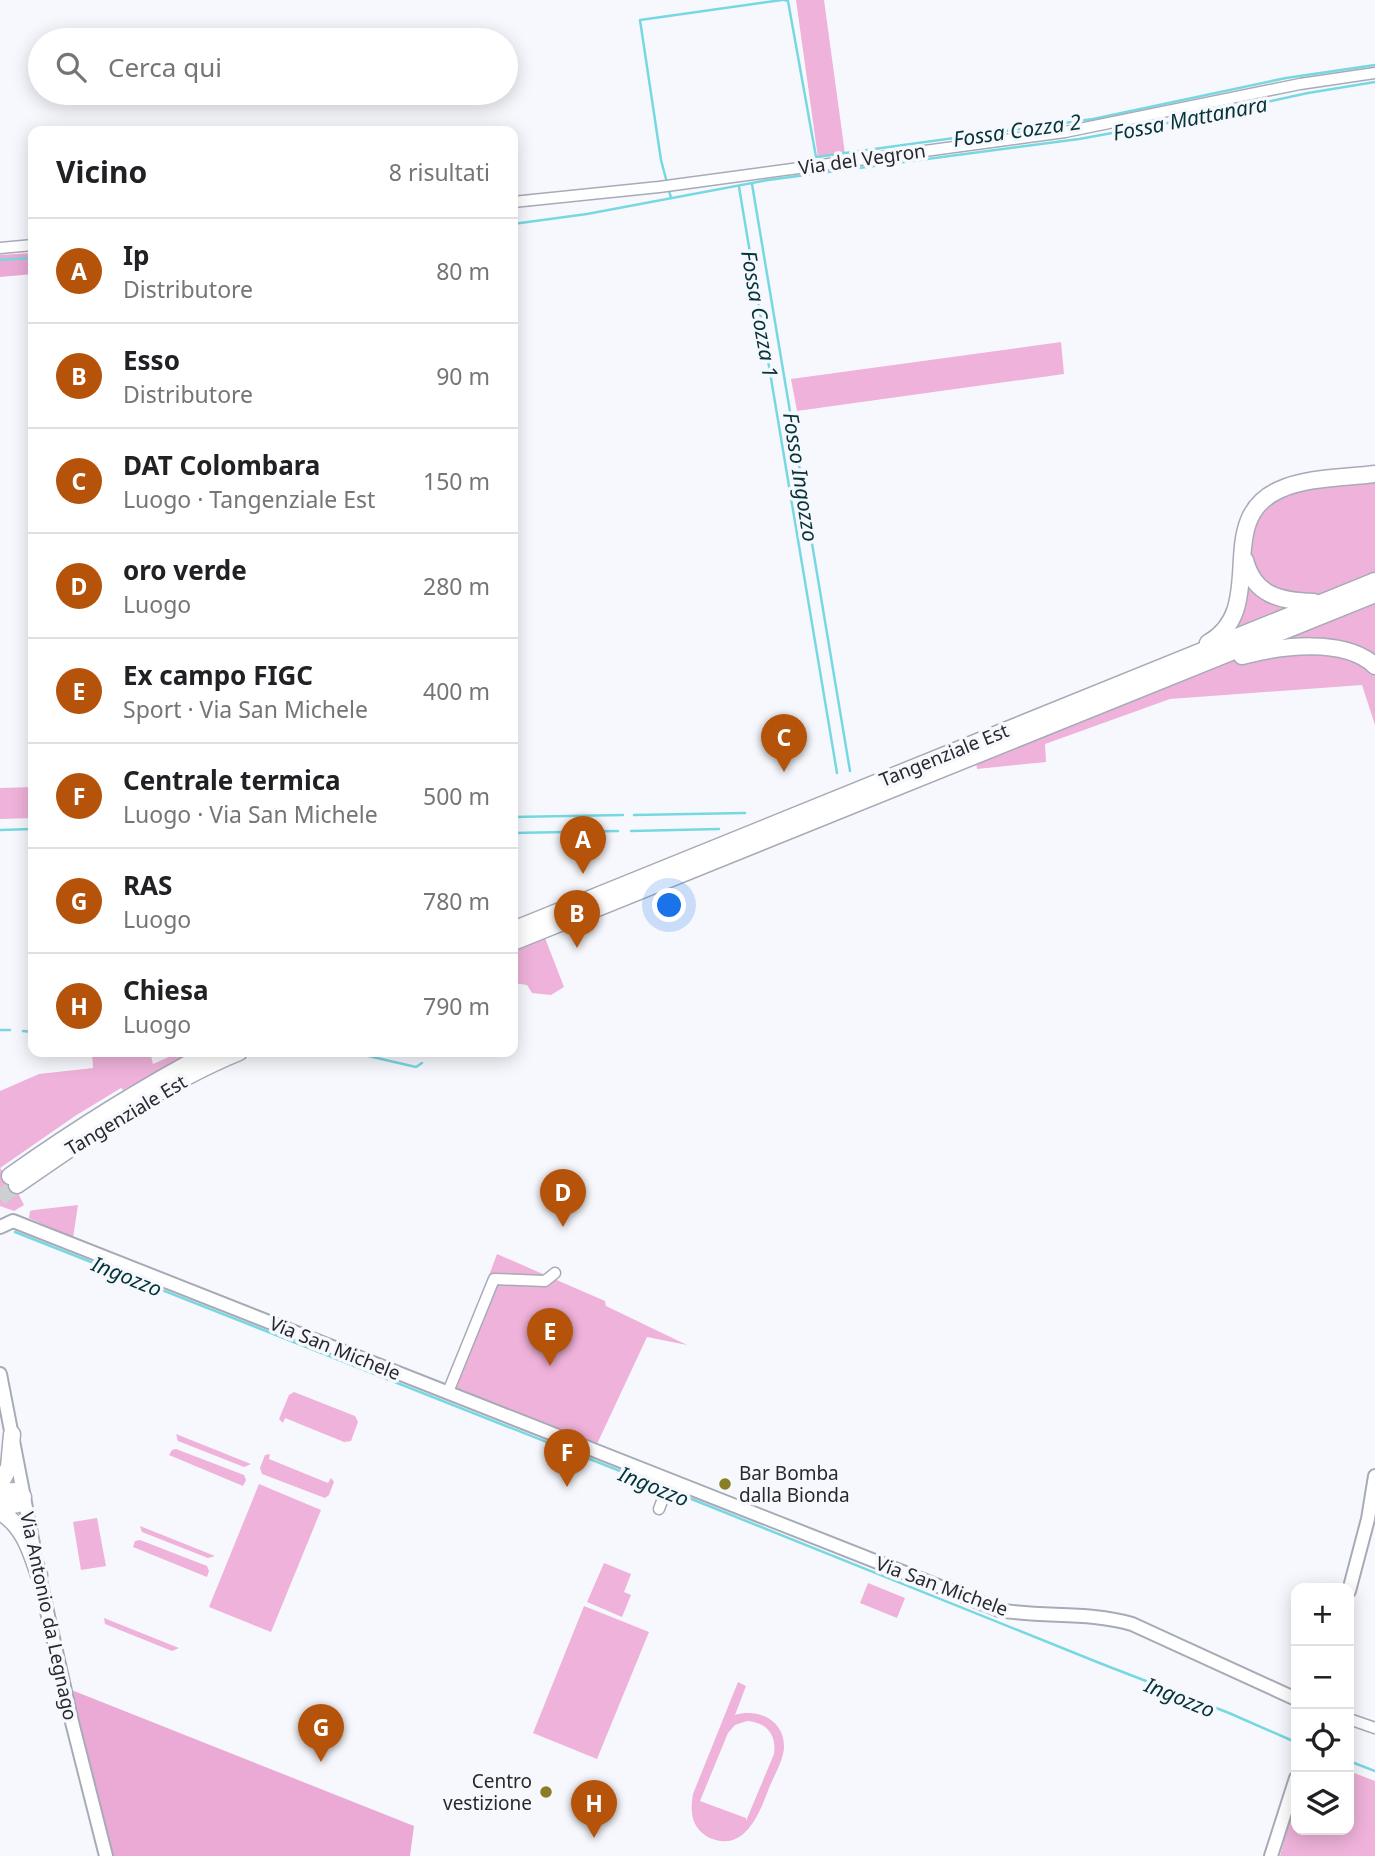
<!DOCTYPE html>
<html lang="it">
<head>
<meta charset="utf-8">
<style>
  :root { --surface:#fff; --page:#f6f6f6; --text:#202124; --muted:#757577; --line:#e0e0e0; --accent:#b45309 }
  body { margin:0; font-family:"Noto Sans",sans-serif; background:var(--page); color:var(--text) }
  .controls { position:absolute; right:21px; bottom:21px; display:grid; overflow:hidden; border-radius:14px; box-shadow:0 4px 18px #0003 }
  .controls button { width:63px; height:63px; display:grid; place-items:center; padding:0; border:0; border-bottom:2px solid var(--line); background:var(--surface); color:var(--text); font:35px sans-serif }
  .you { position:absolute; left:670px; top:906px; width:24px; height:24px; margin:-18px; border:5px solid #fff; border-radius:50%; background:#1a73e8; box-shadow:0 0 0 10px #1a73e833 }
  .badge { display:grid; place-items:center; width:46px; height:46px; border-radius:50%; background:var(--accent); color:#fff; font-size:23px; font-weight:700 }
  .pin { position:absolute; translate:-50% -58px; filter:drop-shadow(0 2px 4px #0008) }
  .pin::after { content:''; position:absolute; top:37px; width:24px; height:21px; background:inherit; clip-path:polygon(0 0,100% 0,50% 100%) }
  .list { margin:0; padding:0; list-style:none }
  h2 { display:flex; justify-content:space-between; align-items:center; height:91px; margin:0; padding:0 28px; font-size:30px }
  h2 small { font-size:23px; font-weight:400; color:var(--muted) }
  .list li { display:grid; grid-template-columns:46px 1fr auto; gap:21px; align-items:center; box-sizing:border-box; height:105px; padding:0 28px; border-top:2px solid var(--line) }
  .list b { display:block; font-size:26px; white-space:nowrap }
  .list p { margin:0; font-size:23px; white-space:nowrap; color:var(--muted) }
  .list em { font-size:23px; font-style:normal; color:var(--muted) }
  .icon { flex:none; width:38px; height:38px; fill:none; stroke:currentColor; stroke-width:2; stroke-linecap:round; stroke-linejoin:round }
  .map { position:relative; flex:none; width:1375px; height:1856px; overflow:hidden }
  .search { position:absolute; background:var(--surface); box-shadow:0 4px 18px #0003; left:28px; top:28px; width:490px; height:77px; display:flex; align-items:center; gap:18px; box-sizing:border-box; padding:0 24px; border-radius:38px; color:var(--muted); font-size:26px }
  .panel { position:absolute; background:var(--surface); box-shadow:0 4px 18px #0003; left:28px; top:126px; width:490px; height:931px; border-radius:14px }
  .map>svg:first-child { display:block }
</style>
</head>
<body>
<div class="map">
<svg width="1375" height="1856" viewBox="0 0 1375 1856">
  <rect width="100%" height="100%" fill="#f7f8fd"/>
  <!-- green -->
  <g fill="#efb2da" fill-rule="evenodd">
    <path d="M 796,0 L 824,0 L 845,154 L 818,158 Z"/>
    <path d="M 1061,342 L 1064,374 L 797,411 L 791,379 Z"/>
    <path d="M 1375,479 L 1375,574 L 1313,597 L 1279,594 L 1254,573 L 1247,539 L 1271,498 L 1315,487 Z"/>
    <path d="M 1245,583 L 1288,607 L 1286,611 L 1233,630 Z"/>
    <path d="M 1375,599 L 1375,662 L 1298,642 L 1291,637 L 1291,635 Z"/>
    <path d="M 1296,651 L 1350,658 L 1375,675 L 1375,725 L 1362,685 L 1170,699 L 1045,744 L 1046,762 L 977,769 L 976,762 L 1241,657 Z"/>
    <path d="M 33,787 L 33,818 L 0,819 L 0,788 Z"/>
    <path d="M 545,938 L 564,987 L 551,995 L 532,993 L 527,985 L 513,983 L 513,952 Z"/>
    <path d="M 92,1052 L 150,1052 L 153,1064 L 180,1052 L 195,1052 L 123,1090 L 121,1088 L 75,1116 L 0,1168 L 17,1191 L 24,1205 L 14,1211 L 0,1206 L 0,1091 L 39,1074 L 93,1068 Z"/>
    <path d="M 78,1205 L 73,1238 L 29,1218 L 30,1211 L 34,1210 Z"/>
    <path d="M 497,1254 L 605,1301 L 606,1306 L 687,1345 L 647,1337 L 597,1444 L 448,1392 L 448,1385 Z"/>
    <path d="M 294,1392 L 355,1416 L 358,1422 L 351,1441 L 344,1442 L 285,1418 L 283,1423 L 279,1419 L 289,1395 Z"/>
    <path d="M 176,1434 L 251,1464 L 244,1467 L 178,1441 Z"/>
    <path d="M 176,1449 L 244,1475 L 246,1480 L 243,1486 L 169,1455 L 172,1450 Z"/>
    <path d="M 270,1454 L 269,1459 L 328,1483 L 331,1478 L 334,1482 L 329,1495 L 325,1498 L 262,1474 L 260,1468 L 265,1455 Z"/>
    <path d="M 259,1484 L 321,1510 L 271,1632 L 209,1607 Z"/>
    <path d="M 97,1518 L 106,1566 L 81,1570 L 73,1522 Z"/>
    <path d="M 140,1526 L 215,1556 L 208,1558 L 142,1532 Z"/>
    <path d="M 140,1540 L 207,1566 L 209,1571 L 207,1577 L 133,1547 L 135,1541 Z"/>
    <path d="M 604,1563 L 631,1574 L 624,1592 L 631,1595 L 622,1617 L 587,1602 Z"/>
    <path d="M 868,1583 L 905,1598 L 897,1618 L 860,1603 Z"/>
    <path d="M 584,1606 L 649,1632 L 597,1759 L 533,1733 Z"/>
    <path d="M 104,1618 L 179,1648 L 172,1651 L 105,1624 Z"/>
    <path d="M 738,1682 L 746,1686 L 735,1715 C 758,1708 785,1720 784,1748 C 783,1761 774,1776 769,1788 C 759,1815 743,1856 706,1836 C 691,1825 690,1812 693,1794 ZM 747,1721 C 766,1722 777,1735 774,1754 L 746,1821 L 746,1818 L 700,1801 L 728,1733 L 735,1725 Z"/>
    <path d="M 1349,1771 L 1375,1781 L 1375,1856 L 1280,1856 L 1296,1798 L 1296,1830 L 1349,1830 Z"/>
  </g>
  <!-- forest -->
  <g fill="#eaaad5">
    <path d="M 33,253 L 33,274 L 0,277 L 0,255 Z"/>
    <path d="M 69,1689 L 414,1826 L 410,1856 L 108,1856 Z"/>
  </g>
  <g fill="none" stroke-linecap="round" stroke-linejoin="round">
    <!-- stream -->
    <g stroke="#77d8e2" stroke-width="2.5">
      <path d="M 784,0 L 788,1 L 816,157 L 1093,119 L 1286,78 L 1375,65"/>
      <path d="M 752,184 L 850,771"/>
      <path d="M 739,187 L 837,773"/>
      <path d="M 671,198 L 661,160 L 640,20 L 782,0"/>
      <path d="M 513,224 L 587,214 L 768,180 L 1079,139 L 1173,122 L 1308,93 L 1375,82"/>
      <path d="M 0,260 L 33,258"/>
      <path d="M 634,815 L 745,813"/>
      <path d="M 513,817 L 623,815"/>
      <path d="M 0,830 L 33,829"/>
      <path d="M 631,831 L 719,829"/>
      <path d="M 513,833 L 618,831"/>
      <path d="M 0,1030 L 10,1030"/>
      <path d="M 23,1031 L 33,1032"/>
      <path d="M 351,1052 L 416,1067 L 422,1063"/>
      <path d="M 15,1232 L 663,1488"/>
      <path d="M 669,1490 L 1102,1664 L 1229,1713 L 1293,1741"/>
      <path d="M 1349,1761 L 1375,1771"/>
    </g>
    <!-- trunk-tunnel -->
    <path stroke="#cdcfd3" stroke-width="16" stroke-dasharray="16 8" stroke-linecap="butt" d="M 0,1198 L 17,1185"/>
    <defs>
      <g id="minor">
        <path d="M 513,202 L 659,187 L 1065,132 L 1300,84 L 1375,73"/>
        <path d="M 0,248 L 33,245"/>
        <path d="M 448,1392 L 494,1279 L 545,1281 L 555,1273"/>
        <path d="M 659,1509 L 670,1480"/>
        <path d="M 1349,1719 L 1375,1728"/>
      </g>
      <g id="tertiary">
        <path d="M 0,1227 L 13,1221 L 999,1610 C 1043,1618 1088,1611 1132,1624 L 1296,1699"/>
        <path d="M 0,1374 L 34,1549"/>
        <path d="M 37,1567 L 72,1722 L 106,1856"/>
        <path d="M 1349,1591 L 1368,1519 L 1375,1476"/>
        <path d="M 1271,1856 L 1296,1778"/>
      </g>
      <g id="trunk">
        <path d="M 1245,560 C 1254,596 1281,601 1314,602"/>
        <path d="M 1208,643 C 1270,608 1212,520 1279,490 C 1307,477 1344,478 1375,474"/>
        <path d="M 1242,656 C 1280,646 1345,637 1375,666"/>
        <path d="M 513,930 L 1375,581"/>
        <path d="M 513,942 L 1375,594"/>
        <path d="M 10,1176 C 75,1130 140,1089 210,1052"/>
        <path d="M 17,1185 C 86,1137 161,1084 239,1052"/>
        <path d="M 0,1485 L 9,1467 L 12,1434"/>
        <path d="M 0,1492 L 15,1491 L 23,1497 L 18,1504 L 0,1508"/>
        <path d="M 0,1512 C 23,1525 31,1551 39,1575"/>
      </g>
    </defs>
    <!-- minor casing -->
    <use href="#minor" stroke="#a7abb7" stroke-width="13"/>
    <!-- tertiary casing -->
    <use href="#tertiary" stroke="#a7abb7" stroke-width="16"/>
    <!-- trunk casing -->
    <use href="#trunk" stroke="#a7abb7" stroke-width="19"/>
    <!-- minor -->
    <use href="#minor" stroke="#fff" stroke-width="10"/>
    <!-- tertiary -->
    <use href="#tertiary" stroke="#fff" stroke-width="12"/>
    <!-- trunk -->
    <use href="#trunk" stroke="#fff" stroke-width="16"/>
  </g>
  <!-- markers -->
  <g fill="#887e24" stroke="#f7f8fd" stroke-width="2.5">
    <circle cx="725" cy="1484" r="7"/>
    <circle cx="546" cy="1792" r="7"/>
  </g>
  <g text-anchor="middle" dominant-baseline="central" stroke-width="7" stroke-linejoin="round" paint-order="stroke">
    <!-- street labels -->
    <g font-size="19" fill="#27292d" stroke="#f7f8fd">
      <text transform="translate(862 159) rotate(-8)">Via del Vegron</text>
      <text transform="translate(944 755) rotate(-22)">Tangenziale Est</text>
      <text transform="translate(126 1115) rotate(-31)">Tangenziale Est</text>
      <text transform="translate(335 1348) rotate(22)">Via San Michele</text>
      <text transform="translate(942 1586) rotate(20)">Via San Michele</text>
      <text transform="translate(49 1616) rotate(78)">Via Antonio da Legnago</text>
    </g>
    <!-- poi labels -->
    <g font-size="19" fill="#27292d" stroke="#f7f8fd" text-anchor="start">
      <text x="739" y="1473">Bar Bomba<tspan x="739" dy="22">dalla Bionda</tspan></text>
      <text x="532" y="1781" text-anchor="end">Centro<tspan x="532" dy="22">vestizione</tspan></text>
    </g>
    <!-- water labels -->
    <g font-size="21" font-style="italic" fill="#033438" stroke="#f7f8fd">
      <text transform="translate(1190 118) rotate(-11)">Fossa Mattanara</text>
      <text transform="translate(1017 130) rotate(-8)">Fossa Cozza 2</text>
      <text transform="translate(760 314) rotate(80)">Fossa Cozza 1</text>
      <text transform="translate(801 477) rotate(81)">Fosso Ingozzo</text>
      <text transform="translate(127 1276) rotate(22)">Ingozzo</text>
      <text transform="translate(654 1486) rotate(22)">Ingozzo</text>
      <text transform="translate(1180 1697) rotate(22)">Ingozzo</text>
    </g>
  </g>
</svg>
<div class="controls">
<button>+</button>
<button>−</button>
<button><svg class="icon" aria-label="locate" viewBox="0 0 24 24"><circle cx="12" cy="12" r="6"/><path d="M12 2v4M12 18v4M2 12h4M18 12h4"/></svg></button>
<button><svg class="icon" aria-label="layers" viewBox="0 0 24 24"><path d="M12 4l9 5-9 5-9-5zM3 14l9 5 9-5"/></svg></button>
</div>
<div class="you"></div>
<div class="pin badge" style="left:583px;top:874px">A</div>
<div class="pin badge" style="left:577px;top:948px">B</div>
<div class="pin badge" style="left:784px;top:772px">C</div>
<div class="pin badge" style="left:563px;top:1227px">D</div>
<div class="pin badge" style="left:550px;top:1366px">E</div>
<div class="pin badge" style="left:567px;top:1487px">F</div>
<div class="pin badge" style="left:321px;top:1762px">G</div>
<div class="pin badge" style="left:594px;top:1838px">H</div>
<div class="search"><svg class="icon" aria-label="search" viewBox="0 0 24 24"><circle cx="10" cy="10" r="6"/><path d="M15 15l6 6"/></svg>Cerca qui</div>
<section class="panel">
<h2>Vicino<small>8 risultati</small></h2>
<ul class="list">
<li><span class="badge">A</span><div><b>Ip</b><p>Distributore</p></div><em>80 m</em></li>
<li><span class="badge">B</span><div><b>Esso</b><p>Distributore</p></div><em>90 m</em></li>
<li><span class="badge">C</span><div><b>DAT Colombara</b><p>Luogo · Tangenziale Est</p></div><em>150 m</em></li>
<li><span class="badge">D</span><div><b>oro verde</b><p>Luogo</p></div><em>280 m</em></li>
<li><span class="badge">E</span><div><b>Ex campo FIGC</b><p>Sport · Via San Michele</p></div><em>400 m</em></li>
<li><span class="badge">F</span><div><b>Centrale termica</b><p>Luogo · Via San Michele</p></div><em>500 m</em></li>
<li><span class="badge">G</span><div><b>RAS</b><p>Luogo</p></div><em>780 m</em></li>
<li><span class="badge">H</span><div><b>Chiesa</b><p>Luogo</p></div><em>790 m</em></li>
</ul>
</section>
</div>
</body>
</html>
